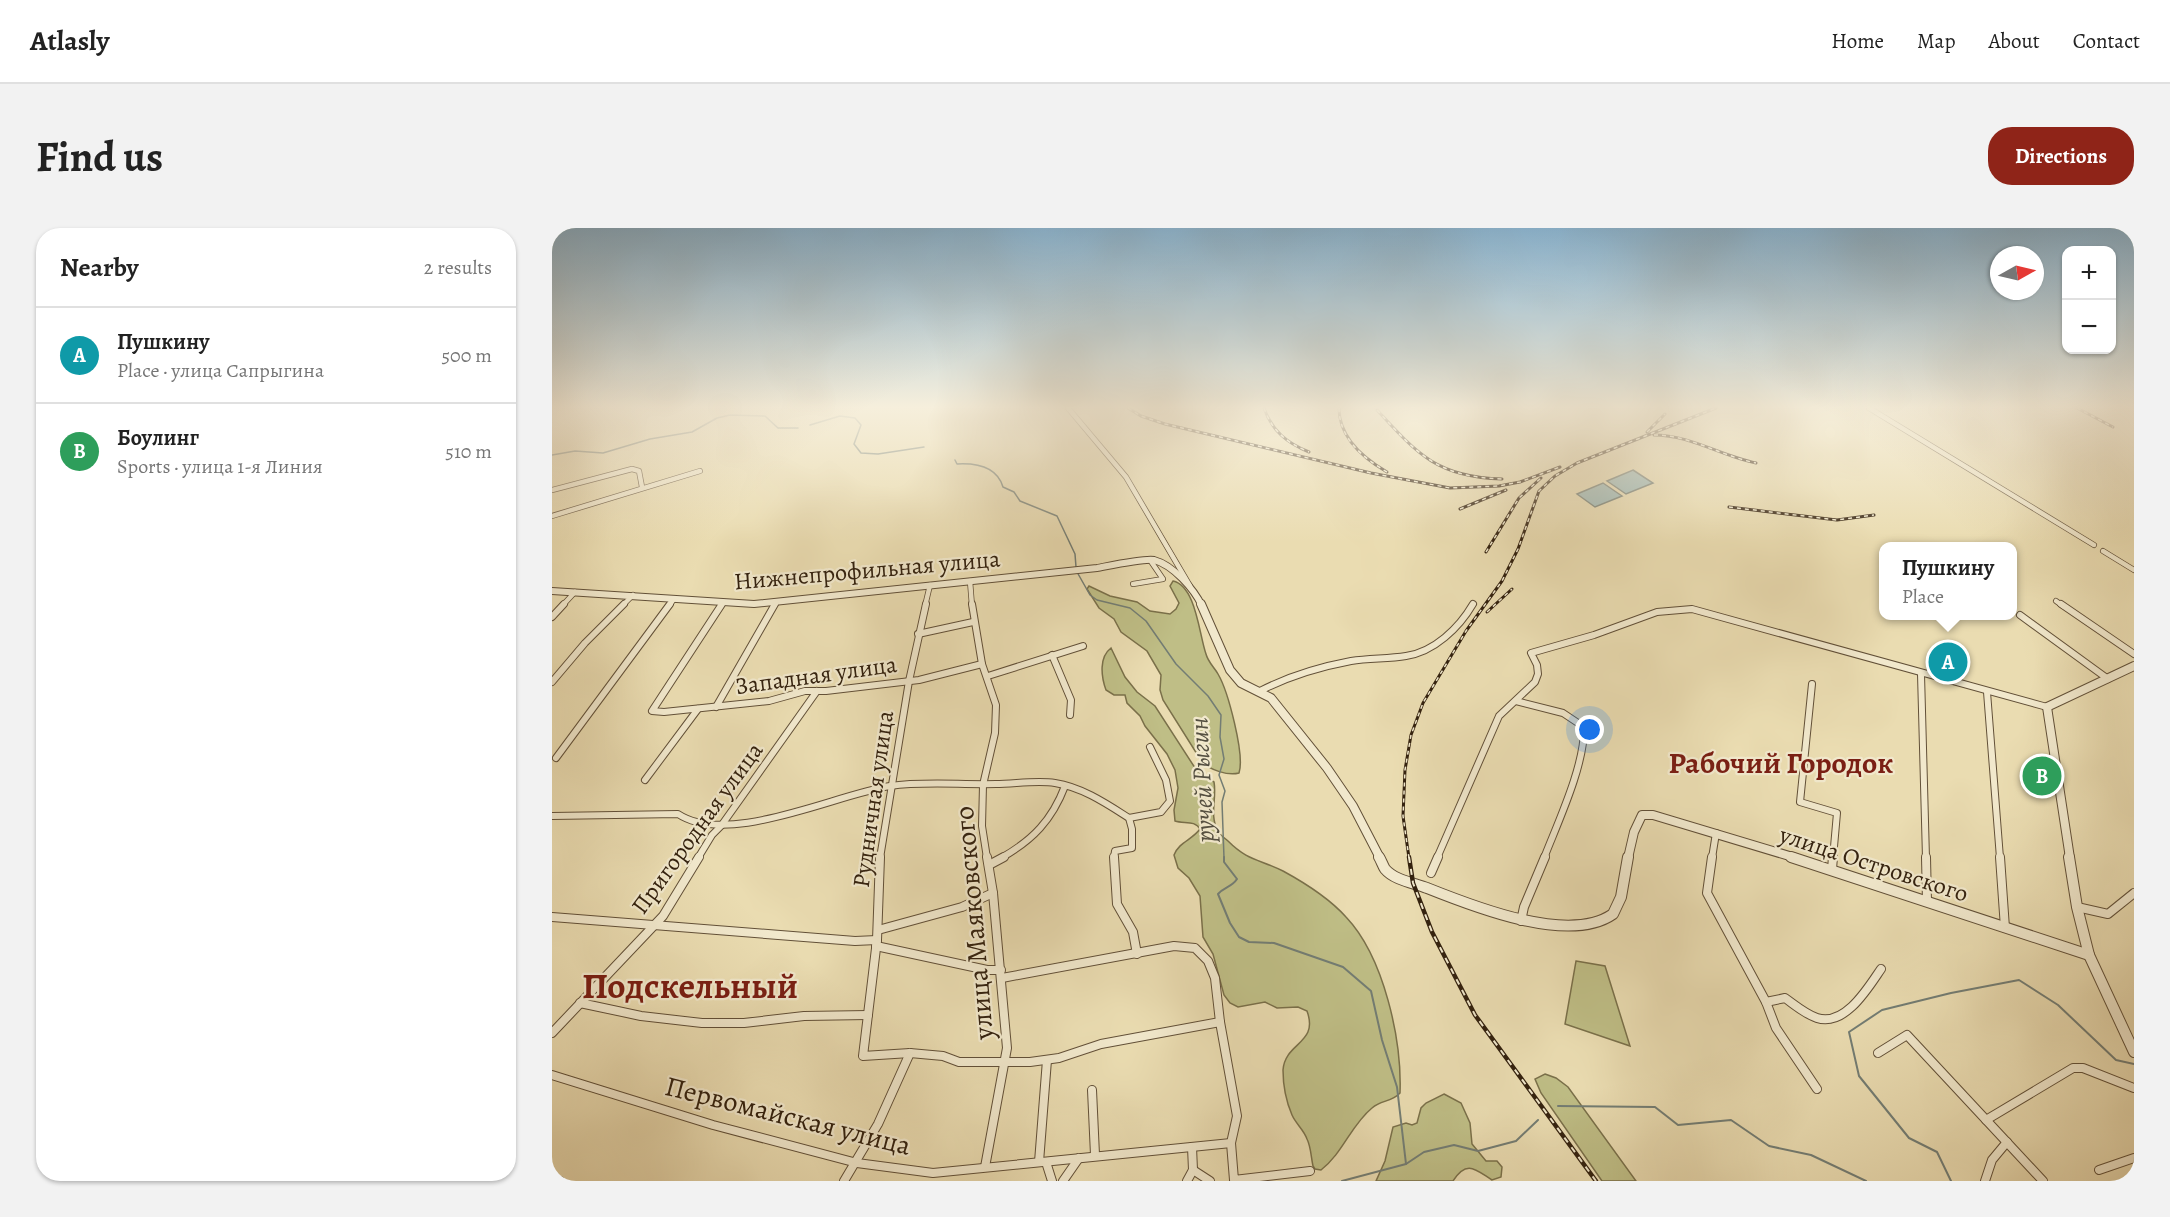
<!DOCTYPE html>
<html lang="en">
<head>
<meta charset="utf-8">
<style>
  :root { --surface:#fff; --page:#f2f2f2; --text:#222; --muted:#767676; --line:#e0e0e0; --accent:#8f2418 }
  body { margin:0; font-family:Alegreya,serif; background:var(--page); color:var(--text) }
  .controls { position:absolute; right:18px; top:18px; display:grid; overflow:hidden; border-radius:12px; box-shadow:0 2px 4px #0004 }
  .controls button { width:54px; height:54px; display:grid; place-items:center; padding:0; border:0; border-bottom:2px solid var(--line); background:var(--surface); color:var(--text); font:30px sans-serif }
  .compass { position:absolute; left:1438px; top:18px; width:54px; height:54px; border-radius:50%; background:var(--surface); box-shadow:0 2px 4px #0004; rotate:82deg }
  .you { position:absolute; left:1038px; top:502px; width:21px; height:21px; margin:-15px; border:4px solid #fff; border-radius:50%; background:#1a73e8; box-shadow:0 0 0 9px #1a73e833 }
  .badge { display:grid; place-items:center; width:39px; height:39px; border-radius:50%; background:var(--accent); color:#fff; font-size:20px; font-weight:700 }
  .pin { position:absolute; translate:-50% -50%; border:3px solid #fff; box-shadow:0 2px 6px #0006 }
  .popup { position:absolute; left:1327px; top:314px; width:138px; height:78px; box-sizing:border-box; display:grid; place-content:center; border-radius:12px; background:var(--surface); filter:drop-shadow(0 2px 4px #0005); font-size:20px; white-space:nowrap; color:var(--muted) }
  .popup b { font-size:22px; color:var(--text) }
  .popup::after { content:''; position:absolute; left:50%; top:100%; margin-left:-12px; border:12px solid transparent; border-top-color:var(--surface) }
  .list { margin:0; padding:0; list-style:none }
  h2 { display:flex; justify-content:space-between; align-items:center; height:78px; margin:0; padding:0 24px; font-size:26px }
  h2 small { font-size:20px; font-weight:400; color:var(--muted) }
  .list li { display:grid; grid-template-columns:39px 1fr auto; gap:18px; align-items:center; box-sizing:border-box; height:96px; padding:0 24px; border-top:2px solid var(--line) }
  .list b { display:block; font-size:22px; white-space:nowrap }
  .list p { margin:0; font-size:20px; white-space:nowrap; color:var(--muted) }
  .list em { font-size:20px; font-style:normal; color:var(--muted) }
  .map { position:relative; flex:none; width:1582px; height:953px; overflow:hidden; border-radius:24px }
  header { display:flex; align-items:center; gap:36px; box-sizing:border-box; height:84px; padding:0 30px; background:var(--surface); border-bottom:2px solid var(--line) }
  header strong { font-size:28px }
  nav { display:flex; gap:33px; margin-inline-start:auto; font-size:21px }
  .intro { display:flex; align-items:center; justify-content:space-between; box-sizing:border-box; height:144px; padding:0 36px }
  h1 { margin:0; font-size:42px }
  .button { padding:15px 27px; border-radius:24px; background:var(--accent); color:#fff; font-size:21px; font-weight:700 }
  main { display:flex; gap:36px; padding:0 36px }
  aside { flex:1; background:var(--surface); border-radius:24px; box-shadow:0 2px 4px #0004 }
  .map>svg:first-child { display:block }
</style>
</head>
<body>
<header>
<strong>Atlasly</strong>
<nav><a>Home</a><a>Map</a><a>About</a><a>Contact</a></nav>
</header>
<div class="intro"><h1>Find us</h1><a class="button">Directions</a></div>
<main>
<aside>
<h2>Nearby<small>2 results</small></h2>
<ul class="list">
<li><span class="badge" style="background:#0f9aa8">A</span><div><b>Пушкину</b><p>Place · улица Сапрыгина</p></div><em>500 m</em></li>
<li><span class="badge" style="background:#2e9e5b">B</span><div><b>Боулинг</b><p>Sports · улица 1-я Линия</p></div><em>510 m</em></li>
</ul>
</aside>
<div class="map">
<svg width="1582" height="953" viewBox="0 0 1582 953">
  <rect width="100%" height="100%" fill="#eadcb1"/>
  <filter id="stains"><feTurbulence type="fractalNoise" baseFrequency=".00333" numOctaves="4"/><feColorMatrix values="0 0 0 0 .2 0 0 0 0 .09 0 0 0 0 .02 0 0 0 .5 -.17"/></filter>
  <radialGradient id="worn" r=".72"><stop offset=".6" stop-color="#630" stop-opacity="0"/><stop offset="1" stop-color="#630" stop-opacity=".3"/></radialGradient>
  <!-- green -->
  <g fill="#bfbe86" stroke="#7a704a" stroke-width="1.5">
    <path d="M 621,353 C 644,358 647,406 654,426 C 656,434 662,439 666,446 C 676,463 693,527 687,545 C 676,548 658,542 650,534 L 611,472 L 608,462 L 609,447 L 595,423 L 569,404 L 562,391 L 547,380 L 535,361 L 537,358 L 558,368 L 585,374 L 598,383 L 618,386 L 624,381 L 627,375 L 618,358 Z"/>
    <path d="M 559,420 L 573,449 L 585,464 L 603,478 L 645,543 L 662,554 C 665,570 657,588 666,603 C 668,608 672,609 676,613 C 696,633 707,631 731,643 C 753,655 777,670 794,689 C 832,729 850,812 848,865 C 840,874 829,872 820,880 C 799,897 791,925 769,942 L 763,941 L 761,938 C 759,929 759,919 755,911 C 752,902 744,896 740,887 C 734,873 731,857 731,842 C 733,814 767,816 755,783 L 746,779 L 725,780 L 713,774 L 686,779 L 678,775 L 672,767 L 661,726 L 651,709 L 648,668 L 637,650 L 626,640 L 622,627 C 627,614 640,612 648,601 C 643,592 632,596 623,593 L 622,582 L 626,560 L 623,542 L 615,526 L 593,498 L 588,488 L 575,475 L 573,467 L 562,467 L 554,462 C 549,448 547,429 559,420 Z"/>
    <path d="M 1024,733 L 1053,738 L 1078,818 L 1013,796 Z"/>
    <path d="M 993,846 L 1004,850 L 1016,859 L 1084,953 L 1050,953 L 989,865 L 983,851 Z"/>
    <path d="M 892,866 L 909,875 L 918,895 L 920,916 L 934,933 L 945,933 L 950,939 L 949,949 L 940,952 C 924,942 915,931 901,953 L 824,953 L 833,933 L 841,899 L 854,895 L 860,897 L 865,895 L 869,880 L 874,875 Z"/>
  </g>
  <!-- water -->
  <g fill="#9db9b7" stroke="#737d74" stroke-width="1.5">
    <path d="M 1081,242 L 1101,255 L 1074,266 L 1055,253 Z"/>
    <path d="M 1051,255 L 1070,268 L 1043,279 L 1025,266 Z"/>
  </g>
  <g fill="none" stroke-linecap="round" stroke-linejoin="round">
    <!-- stream-far1 -->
    <g stroke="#737d74" stroke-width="1.5">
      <path d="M 258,197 L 288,188 L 303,190 L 309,197 L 302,216 L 309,225 L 326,226 L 372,219"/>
      <path d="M 0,227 L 23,223 L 51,225 L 98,211 L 140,204 L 165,190 L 178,187 L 213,188 L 226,200 L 246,200"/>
      <path d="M 403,232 L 405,236 C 424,235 445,239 451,259 L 462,264 L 468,273 L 505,288 L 523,326 L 524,339"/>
      <path d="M 525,344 L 538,367 L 545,372 L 578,380 L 594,393 L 624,436 L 656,468 L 669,487 L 668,509 L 672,531 L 667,547 L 673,563 L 670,574 L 672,630"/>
    </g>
    <!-- stream -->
    <g stroke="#737d74" stroke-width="2">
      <path d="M 672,629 L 672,634 L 685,651 C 680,659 672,659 666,666 L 678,695 L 687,709 L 697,714 L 722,715 L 791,739 L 819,763 L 830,812 L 845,859 L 854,936"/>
      <path d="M 1006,878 L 1103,879 L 1126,897 L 1179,892 L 1217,918 L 1259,927 L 1314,953"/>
      <path d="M 790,953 L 854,936 L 872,924 L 902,917 L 926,923 L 964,913 L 986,892"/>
      <path d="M 1399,953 L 1385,924 L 1357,910 L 1307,848 L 1297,804 L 1330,782 L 1399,765 L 1467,752 L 1506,777 L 1564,832 L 1582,836"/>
    </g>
    <defs>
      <g id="minor-far2">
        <path d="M 516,180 L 574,249 L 638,358"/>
        <path d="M 1317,180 L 1542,317"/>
        <path d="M 0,262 L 80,241 L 87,243 L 90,259"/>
        <path d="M 0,288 L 148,243"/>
        <path d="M 1551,323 L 1582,342"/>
        <path d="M 418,353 L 420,378"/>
        <path d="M 581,356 L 611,351 L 598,332"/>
        <path d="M 1504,373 L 1511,378"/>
        <path d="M 10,378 L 23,364"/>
        <path d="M 70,378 L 81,367"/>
        <path d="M 117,378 L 122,371"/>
        <path d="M 222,378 L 224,375"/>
        <path d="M 373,378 L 378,357"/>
      </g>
      <g id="minor-far1">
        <path d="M 170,376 L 100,483 L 112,484 L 217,473 L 253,463 L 274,463 L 367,452 L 430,436"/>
        <path d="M 420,376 L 430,436 L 444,477 L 443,505 L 431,557 L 430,598 L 435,630"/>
        <path d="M 1509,376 L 1582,426"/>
        <path d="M 1468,387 L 1556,451"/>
        <path d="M 0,389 L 12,376"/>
        <path d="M 366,406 L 421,394"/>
        <path d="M 500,427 L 519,472 L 518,487"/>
        <path d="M 1369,446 L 1374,630"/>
        <path d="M 436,448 L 531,418"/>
        <path d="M 0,454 L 33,415 L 72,376"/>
        <path d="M 1260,456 L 1248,574 L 1285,585 L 1281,630"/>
        <path d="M 708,463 C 737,448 767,439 799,433 C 818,430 836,431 854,428 C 882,424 907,400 921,376"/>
        <path d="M 1435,464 L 1448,630"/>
        <path d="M 964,473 L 1011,485 L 1032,499 C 1033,537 1006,594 992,630"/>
        <path d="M 164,479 L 223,376"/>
        <path d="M 4,530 L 118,376"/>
        <path d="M 93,552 L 146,481"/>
        <path d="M 0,588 L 126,586 C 176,619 282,567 338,558 C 372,553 409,557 444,556 C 462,556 485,552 503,555 C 530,559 555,576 577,590 L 580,601 L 580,620 L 563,623 L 562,630"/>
        <path d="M 577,590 L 609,584 L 618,573 L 614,552 L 598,519"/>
        <path d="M 146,630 L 160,607 L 169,598 L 265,463"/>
        <path d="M 328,630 L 357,453 L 374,376"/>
        <path d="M 449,630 C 481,612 500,592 513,558"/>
        <path d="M 885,630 L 947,488 L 983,454 L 986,446 L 985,437 L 979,425 L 1042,407 L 1105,384 L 1140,381 L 1495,479"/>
        <path d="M 1160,630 L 1164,605"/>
      </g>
      <g id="minor">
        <path d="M 328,629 L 325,712 L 311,828 L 358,825 L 391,828 L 407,834 L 478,834 L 507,830 L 549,816 L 668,794"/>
        <path d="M 562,629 L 565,676 L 581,704 L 585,726"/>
        <path d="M 1160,629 L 1155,665 L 1214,774 L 1224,800 L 1265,861"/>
        <path d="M 1374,629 L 1375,674"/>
        <path d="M 1448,629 L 1453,700"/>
        <path d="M 437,637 L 452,629"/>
        <path d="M 1280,641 L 1281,629"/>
        <path d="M 879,645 L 886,629"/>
        <path d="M 1525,679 L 1556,686 L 1582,665"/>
        <path d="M 0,689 L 303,713 L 325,712"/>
        <path d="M 969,693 L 972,679 L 993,629"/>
        <path d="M 326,702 L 410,679 L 441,665"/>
        <path d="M 324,718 L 435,742 L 449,742"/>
        <path d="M 450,750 L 622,718 L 643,720 L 656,733 L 663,750 L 668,794 L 685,888 L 679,915 L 682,952 L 758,943"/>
        <path d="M 1214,774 L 1233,770 C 1243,777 1253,786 1265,790 C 1293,799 1316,760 1329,741"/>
        <path d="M 28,775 L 89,788 L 150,795 L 192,795 L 252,788 L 316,787"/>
        <path d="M 0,805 L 111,688 L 147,629"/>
        <path d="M 1326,825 L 1355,807 L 1491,953"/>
        <path d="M 0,847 L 161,897 L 305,935 L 381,945 L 679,915"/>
        <path d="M 540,862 L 543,927"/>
        <path d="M 1434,892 L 1521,840 L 1531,840 L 1582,860"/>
        <path d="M 487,934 L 495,832"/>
        <path d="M 494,934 L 500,953"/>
        <path d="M 433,939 L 455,820 L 441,665 L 435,629"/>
        <path d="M 641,942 L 658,953"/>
        <path d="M 1547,942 L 1582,930"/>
        <path d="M 0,950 L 8,953"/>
        <path d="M 292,953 L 326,896 L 358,825"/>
        <path d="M 511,953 L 527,930"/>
        <path d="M 635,953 L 641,942 L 640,919"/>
        <path d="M 1433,953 L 1440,932 L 1455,914"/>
      </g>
      <path id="tertiary-far2" d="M 0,363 L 202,376 L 545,340 C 556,338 593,330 602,332 C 621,337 642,361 650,378"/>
      <g id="tertiary-far1">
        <path d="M 649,376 L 678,442 L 689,455 L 719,470 L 775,540 L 801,578 L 828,630"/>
        <path d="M 1076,630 L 1082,604 L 1090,587 L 1101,587 L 1244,630"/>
        <path d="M 1518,630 L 1495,479 L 1582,438"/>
      </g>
      <g id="tertiary">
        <path d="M 827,629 C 829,632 831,638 833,641 C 842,652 862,655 875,660 C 920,678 1017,717 1061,686 L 1069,669 L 1076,629"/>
        <path d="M 1239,629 L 1537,727"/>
        <path d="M 1517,629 L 1525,679 L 1537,727 L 1582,824"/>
      </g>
    </defs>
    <!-- minor-far2 casing -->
    <use href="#minor-far2" stroke="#625038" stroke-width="6"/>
    <!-- minor-far1 casing -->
    <use href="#minor-far1" stroke="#625038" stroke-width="8"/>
    <!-- minor casing -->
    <use href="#minor" stroke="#625038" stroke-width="10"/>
    <!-- tertiary-far2 casing -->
    <use href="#tertiary-far2" stroke="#625038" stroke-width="8"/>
    <!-- tertiary-far1 casing -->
    <use href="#tertiary-far1" stroke="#625038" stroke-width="10"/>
    <!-- tertiary casing -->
    <use href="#tertiary" stroke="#625038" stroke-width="12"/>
    <!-- minor-far2 -->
    <use href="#minor-far2" stroke="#f1e8cc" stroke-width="4.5"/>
    <!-- minor-far1 -->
    <use href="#minor-far1" stroke="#f1e8cc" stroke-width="6"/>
    <!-- minor -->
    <use href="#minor" stroke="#f1e8cc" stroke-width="8"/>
    <!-- tertiary-far2 -->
    <use href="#tertiary-far2" stroke="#f1e8cc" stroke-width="6"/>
    <!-- tertiary-far1 -->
    <use href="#tertiary-far1" stroke="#f1e8cc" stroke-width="8"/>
    <!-- tertiary -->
    <use href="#tertiary" stroke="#f1e8cc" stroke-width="10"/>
    <defs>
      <g id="rail-far1">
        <path d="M 576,180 L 589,188 L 613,196 L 819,245 L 898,260 L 947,258 L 968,254 L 1008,239"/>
        <path d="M 712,180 C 720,203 735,215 757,224"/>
        <path d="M 787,180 C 787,210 811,230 835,244"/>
        <path d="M 1525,180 L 1561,199"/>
        <path d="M 825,182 C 866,227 886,249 950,251"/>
        <path d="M 1095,204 L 1113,186"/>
        <path d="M 1102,207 C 1138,207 1169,228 1204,235"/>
        <path d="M 1177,279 L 1285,292 L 1322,287"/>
        <path d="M 908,281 L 954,262"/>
        <path d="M 934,324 L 967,270 L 989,250"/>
        <path d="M 935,384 L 960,361"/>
        <path d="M 857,630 L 851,588 L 853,542 L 859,507 L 871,475 L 914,403 L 950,353 L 966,321 L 987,263 L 1003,248 L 1025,235 L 1164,180"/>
      </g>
      <path id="rail" d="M 857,629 L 861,655 L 880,704 L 923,787 L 1044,953"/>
    </defs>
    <!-- rail-far1 casing -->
    <use href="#rail-far1" stroke="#34220f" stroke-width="3"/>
    <!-- rail casing -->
    <use href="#rail" stroke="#34220f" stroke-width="4.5"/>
    <!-- rail-far1 -->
    <use href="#rail-far1" stroke="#f1e8cc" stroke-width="1.5" stroke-dasharray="4" stroke-linecap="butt"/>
    <!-- rail -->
    <use href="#rail" stroke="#f1e8cc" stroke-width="2" stroke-dasharray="6" stroke-linecap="butt"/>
  </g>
  <!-- sky -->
  <linearGradient id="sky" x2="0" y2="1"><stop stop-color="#8ab6d4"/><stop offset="0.57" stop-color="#f6efdc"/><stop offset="1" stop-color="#f6efdc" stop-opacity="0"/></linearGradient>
  <rect width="1582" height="314" fill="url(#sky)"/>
  <g text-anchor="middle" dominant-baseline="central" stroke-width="4.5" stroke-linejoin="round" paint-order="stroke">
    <!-- street labels -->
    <g font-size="24" fill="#34220f" stroke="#f1e8cc">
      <text transform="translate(315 342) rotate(-5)">Нижнепрофильная улица</text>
      <text transform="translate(264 447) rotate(-8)">Западная улица</text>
      <text transform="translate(321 571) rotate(-82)">Рудничная улица</text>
      <text transform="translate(145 600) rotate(-54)">Пригородная улица</text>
      <text transform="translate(1322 636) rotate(18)">улица Островского</text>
    </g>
    <!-- water labels -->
    <g font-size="26" font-style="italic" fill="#544f41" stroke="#f1e8cc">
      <text transform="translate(650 552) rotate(-93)">ручей Рыгин</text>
    </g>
    <!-- near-street labels -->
    <g font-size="28" fill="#34220f" stroke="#f1e8cc">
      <text transform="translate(422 695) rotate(-95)">улица Маяковского</text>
      <text transform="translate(236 888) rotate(14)">Первомайская улица</text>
    </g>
    <!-- district labels -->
    <g font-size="30" font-weight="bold" fill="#7a1f14" stroke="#f1e8cc">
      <text x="1229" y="535">Рабочий Городок</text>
    </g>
    <!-- near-district labels -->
    <g font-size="36" font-weight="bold" fill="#7a1f14" stroke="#f1e8cc">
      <text x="138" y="757">Подскельный</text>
    </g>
  </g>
  <rect width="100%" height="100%" filter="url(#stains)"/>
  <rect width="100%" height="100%" fill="url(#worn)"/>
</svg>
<div class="controls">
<button>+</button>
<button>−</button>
</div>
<svg class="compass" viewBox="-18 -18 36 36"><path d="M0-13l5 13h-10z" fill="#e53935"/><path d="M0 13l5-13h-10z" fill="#767676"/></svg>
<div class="you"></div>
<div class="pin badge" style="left:1396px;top:434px;background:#0f9aa8">A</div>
<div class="popup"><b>Пушкину</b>Place</div>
<div class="pin badge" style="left:1490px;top:548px;background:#2e9e5b">B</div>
</div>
</main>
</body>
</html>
